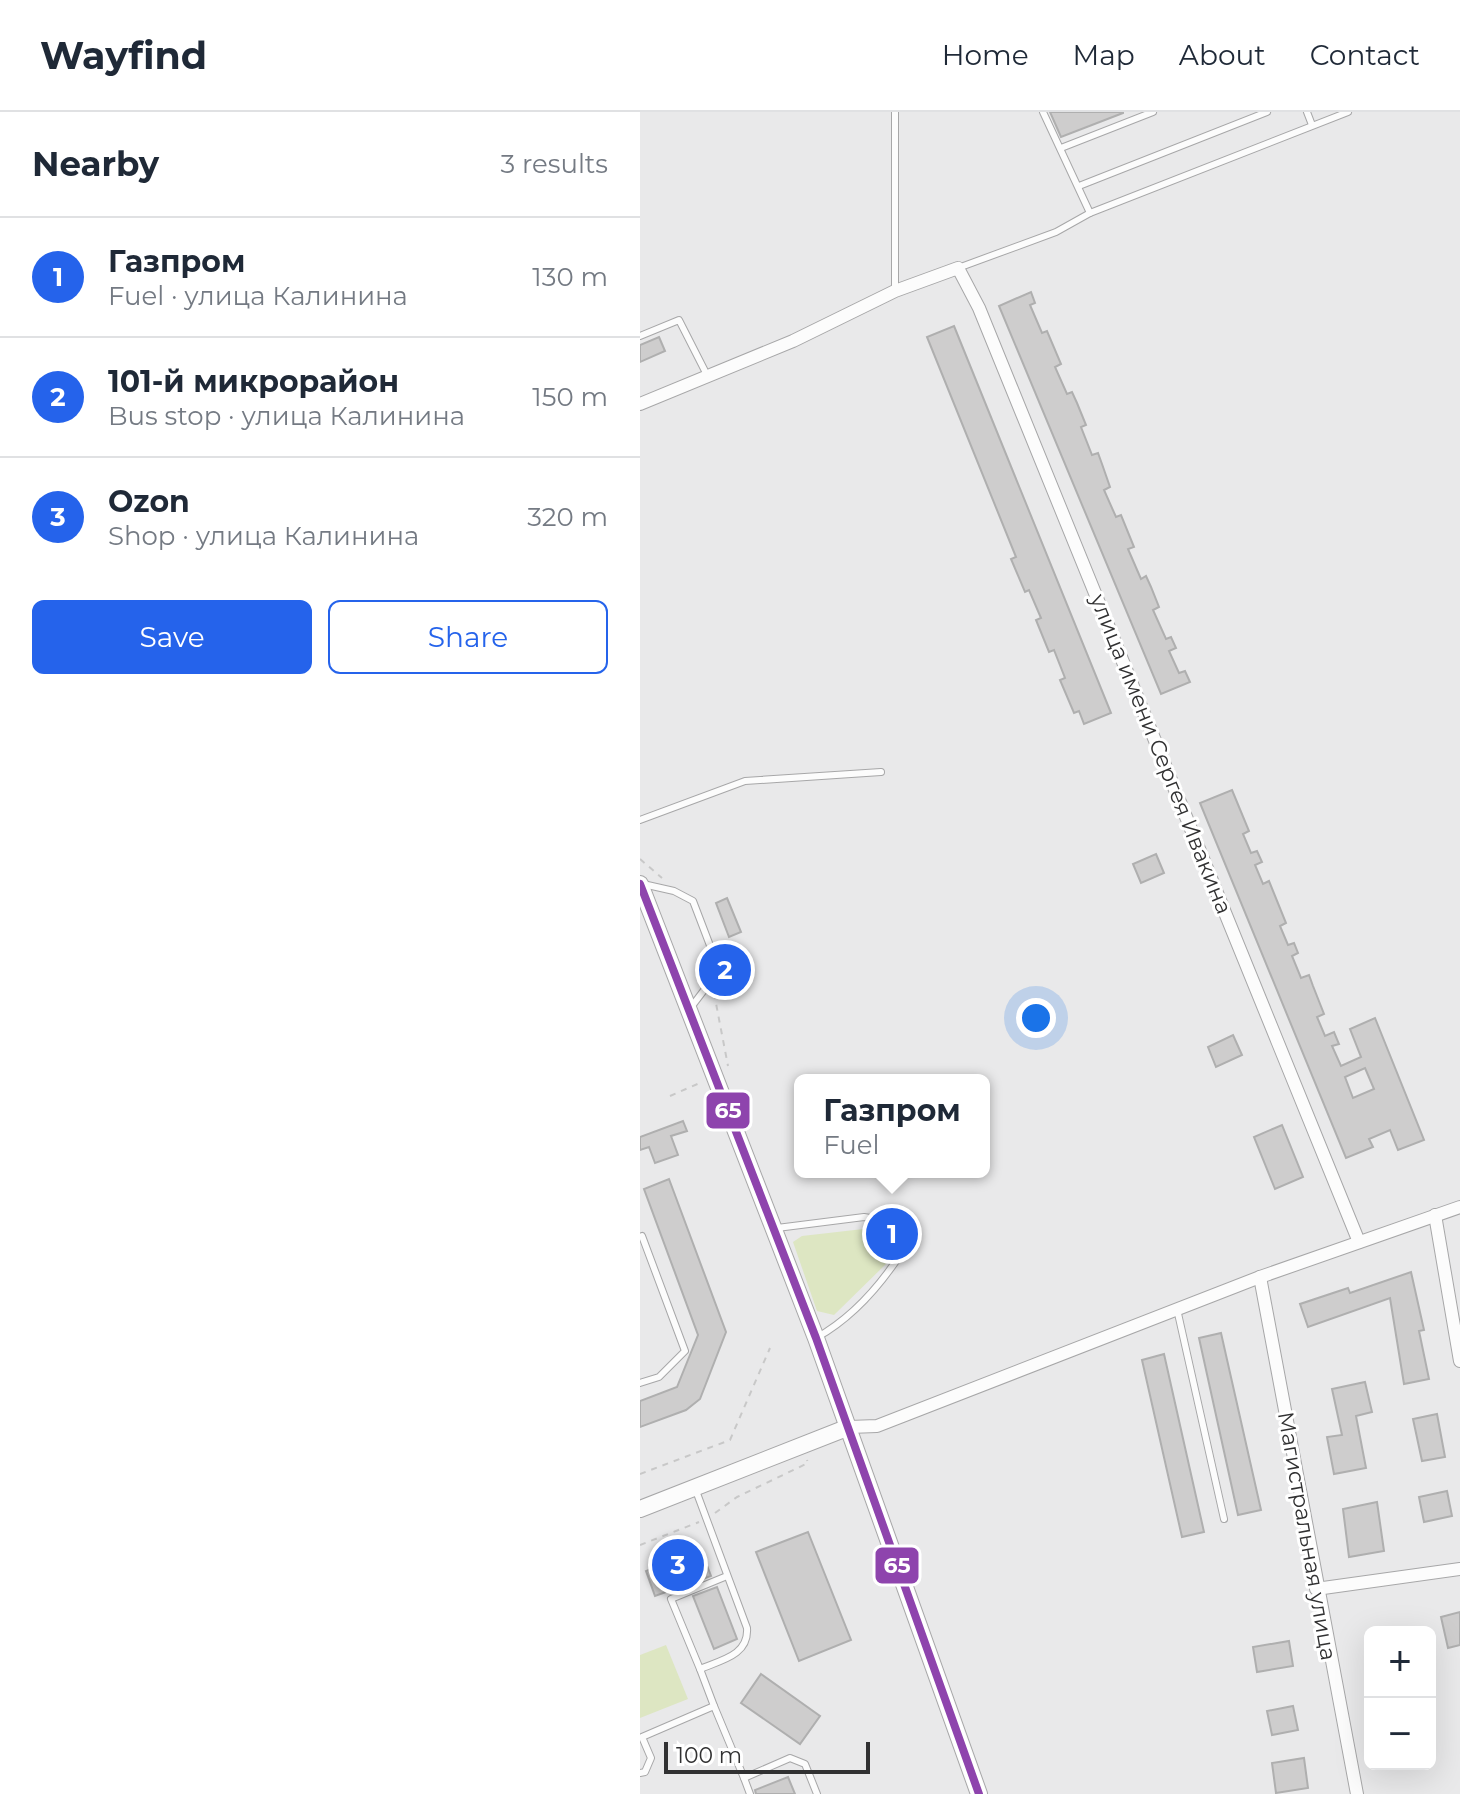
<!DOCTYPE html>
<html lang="en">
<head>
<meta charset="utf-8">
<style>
  :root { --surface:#fff; --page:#f2f2f3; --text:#1f2937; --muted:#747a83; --line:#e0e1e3; --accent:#2563eb }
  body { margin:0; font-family:Montserrat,sans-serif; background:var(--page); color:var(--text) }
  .controls { position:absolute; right:24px; bottom:24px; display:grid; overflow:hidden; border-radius:12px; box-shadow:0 8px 32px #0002 }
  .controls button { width:72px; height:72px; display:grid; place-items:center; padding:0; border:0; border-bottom:2px solid var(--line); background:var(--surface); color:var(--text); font:40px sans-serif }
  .scale { position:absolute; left:24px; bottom:20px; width:206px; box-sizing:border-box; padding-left:8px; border:4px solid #313132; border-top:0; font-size:22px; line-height:28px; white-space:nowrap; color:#313132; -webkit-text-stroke:6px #fff; paint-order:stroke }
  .you { position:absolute; left:396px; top:906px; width:28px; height:28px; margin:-20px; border:6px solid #fff; border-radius:50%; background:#1a73e8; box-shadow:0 0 0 12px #1a73e833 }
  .badge { display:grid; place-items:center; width:52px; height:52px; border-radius:50%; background:var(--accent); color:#fff; font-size:26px; font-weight:700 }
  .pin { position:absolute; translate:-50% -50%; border:4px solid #fff; box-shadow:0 2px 8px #0006 }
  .popup { position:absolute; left:154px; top:962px; width:196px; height:104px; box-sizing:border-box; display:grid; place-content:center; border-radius:12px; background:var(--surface); filter:drop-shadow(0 2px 6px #0005); font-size:26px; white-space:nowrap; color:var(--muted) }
  .popup b { font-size:30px; color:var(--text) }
  .popup::after { content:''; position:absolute; left:50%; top:100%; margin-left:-16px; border:16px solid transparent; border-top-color:var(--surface) }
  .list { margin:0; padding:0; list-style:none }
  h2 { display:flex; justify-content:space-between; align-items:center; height:104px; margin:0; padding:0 32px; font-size:34px }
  h2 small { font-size:26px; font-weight:400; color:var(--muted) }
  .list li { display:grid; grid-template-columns:52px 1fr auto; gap:24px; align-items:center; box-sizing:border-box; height:120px; padding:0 32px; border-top:2px solid var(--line) }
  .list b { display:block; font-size:30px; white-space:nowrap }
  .list p { margin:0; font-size:26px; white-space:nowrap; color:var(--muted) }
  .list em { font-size:26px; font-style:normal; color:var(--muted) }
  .actions { display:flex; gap:16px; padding:24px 32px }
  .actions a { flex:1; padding:18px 0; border:2px solid var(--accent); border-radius:12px; text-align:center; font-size:28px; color:var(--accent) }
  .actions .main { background:var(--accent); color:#fff }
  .map { position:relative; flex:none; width:820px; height:1682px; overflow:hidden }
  header { display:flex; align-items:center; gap:48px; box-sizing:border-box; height:112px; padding:0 40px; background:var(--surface); border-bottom:2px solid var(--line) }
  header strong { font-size:38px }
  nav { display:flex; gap:44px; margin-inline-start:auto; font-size:28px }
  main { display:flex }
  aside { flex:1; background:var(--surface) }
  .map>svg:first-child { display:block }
</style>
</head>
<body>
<header>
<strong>Wayfind</strong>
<nav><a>Home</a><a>Map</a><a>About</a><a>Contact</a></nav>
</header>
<main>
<aside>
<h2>Nearby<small>3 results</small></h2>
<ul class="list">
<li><span class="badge">1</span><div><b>Газпром</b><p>Fuel · улица Калинина</p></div><em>130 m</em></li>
<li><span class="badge">2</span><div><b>101-й микрорайон</b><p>Bus stop · улица Калинина</p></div><em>150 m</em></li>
<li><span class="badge">3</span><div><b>Ozon</b><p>Shop · улица Калинина</p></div><em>320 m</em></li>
</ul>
<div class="actions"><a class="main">Save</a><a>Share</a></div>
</aside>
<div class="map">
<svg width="820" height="1682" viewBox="0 0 820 1682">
  <rect width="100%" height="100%" fill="#e9e9ea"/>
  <!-- green -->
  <g fill="#dde6c2">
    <path d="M 232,1116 C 245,1118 254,1137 249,1149 L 194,1203 L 177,1199 L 153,1130 L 162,1124 Z"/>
    <path d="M 26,1533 L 48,1587 L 0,1606 L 0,1543 Z"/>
  </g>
  <!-- building -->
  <g fill="#cecdcd" stroke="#afafaf" stroke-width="2" fill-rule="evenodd">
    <path d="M 410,0 L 483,0 L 483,1 L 421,25 Z"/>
    <path d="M 391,180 L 395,191 L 390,193 L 402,221 L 407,219 L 421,252 L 415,255 L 427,282 L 432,280 L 437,291 L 446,313 L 441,315 L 452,343 L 458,341 L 462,352 L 470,375 L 464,378 L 476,405 L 481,403 L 494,435 L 488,437 L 501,467 L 506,464 L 511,475 L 519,495 L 513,498 L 526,527 L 531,525 L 536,536 L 529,539 L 539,561 L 545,559 L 550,570 L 521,582 L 359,194 Z"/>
    <path d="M 314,214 L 471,601 L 444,612 L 439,599 L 434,601 L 420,568 L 425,566 L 414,538 L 409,540 L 396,508 L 401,506 L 389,478 L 385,480 L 371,447 L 376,445 L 287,225 Z"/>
    <path d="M 19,225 L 25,239 L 0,250 L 0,233 Z"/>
    <path d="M 592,678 L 609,719 L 603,722 L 611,741 L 617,739 L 622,750 L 615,753 L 623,772 L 629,769 L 646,811 L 640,814 L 648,833 L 654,831 L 658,841 L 652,844 L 661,866 L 669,863 L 673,874 L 684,902 L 677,905 L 685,924 L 694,920 L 699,932 L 692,934 L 701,954 L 721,945 L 710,917 L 735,906 L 784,1028 L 758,1038 L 750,1018 L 729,1027 L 733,1035 L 706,1046 L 560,691 ZM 725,956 L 734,977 L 713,986 L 705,965 Z"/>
    <path d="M 516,742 L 524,761 L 501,771 L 493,752 Z"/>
    <path d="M 87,786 L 101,820 L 89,825 L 76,791 Z"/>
    <path d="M 593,923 L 602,943 L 576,955 L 568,935 Z"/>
    <path d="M 43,1009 L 47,1019 L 31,1024 L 38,1043 L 15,1051 L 9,1035 L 0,1038 L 0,1025 Z"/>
    <path d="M 642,1013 L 663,1065 L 635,1077 L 614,1025 Z"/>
    <path d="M 29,1067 L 86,1220 L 60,1287 L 46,1298 L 0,1315 L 0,1289 L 37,1275 L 58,1223 L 4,1077 Z"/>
    <path d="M 771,1160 L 784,1218 L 779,1219 L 789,1267 L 764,1272 L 750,1186 L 668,1215 L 660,1192 L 708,1176 L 710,1181 Z"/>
    <path d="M 581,1221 L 621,1398 L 598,1403 L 559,1226 Z"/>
    <path d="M 524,1242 L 564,1420 L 542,1425 L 502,1248 Z"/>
    <path d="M 725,1270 L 732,1300 L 716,1304 L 726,1356 L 694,1362 L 687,1325 L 702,1323 L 692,1277 Z"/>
    <path d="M 797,1302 L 805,1345 L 782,1349 L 773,1307 Z"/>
    <path d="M 807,1379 L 812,1404 L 784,1410 L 779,1385 Z"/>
    <path d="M 737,1390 L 744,1439 L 709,1445 L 703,1397 Z"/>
    <path d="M 168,1420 L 211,1528 L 159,1549 L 116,1440 Z"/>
    <path d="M 61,1438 L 71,1464 L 15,1484 L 6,1459 Z"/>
    <path d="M 77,1475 L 97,1527 L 74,1537 L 53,1484 Z"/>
    <path d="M 820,1500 L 820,1533 L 808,1536 L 801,1505 Z"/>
    <path d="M 649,1529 L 653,1554 L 617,1560 L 613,1535 Z"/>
    <path d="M 121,1562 L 180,1604 L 160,1632 L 101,1591 Z"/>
    <path d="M 653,1594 L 658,1618 L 632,1623 L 627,1599 Z"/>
    <path d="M 664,1646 L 668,1676 L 636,1681 L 632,1651 Z"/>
    <path d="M 148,1665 L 155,1682 L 116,1682 L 115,1678 Z"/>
  </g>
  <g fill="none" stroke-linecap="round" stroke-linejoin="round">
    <defs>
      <g id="service">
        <path d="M 255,0 L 255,179"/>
        <path d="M 403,0 L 450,101 L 708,0"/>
        <path d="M 667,0 L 672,13"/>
        <path d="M 421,36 L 513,0"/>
        <path d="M 439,74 L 627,0"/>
        <path d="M 318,156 L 416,120 L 450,101"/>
        <path d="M 0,224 L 39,208 L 67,263"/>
        <path d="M 0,708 L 105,669 L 241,660"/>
        <path d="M 3,772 L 34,779 L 53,789 L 74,844 L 71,869 L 52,894"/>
        <path d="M 137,1116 L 224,1105 L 243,1108 L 260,1143 C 239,1175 210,1207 176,1226"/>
        <path d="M 537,1197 L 584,1407"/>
        <path d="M 0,1271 L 19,1265 L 45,1239 L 2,1124"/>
        <path d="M 60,1557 L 31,1487 L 87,1464"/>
        <path d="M 74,1594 L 104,1666"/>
        <path d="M 0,1661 L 5,1660 L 11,1646 L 2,1625 L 74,1594 L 60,1557 C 82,1548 109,1543 107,1516 L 55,1376"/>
        <path d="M 110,1682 L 104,1666 L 150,1646 L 165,1652 L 177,1682"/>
      </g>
      <g id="minor">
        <path d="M 0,292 L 153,229 L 255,179 L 318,156 L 339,196 L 719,1130"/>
        <path d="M 795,1103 L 820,1249"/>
        <path d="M 620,1165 L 717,1682"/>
        <path d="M 209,1315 L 237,1314 L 620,1165 L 820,1095"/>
        <path d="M 676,1477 L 820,1457"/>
      </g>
      <g id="secondary">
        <path d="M 0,772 L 176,1226 L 339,1682"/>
        <path d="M 0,1397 L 209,1315"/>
      </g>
    </defs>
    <!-- service casing -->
    <use href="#service" stroke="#a7a7a8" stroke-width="8"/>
    <!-- minor casing -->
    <use href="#minor" stroke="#a7a7a8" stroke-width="14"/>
    <!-- secondary casing -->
    <use href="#secondary" stroke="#a7a7a8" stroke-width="18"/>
    <!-- path -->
    <g stroke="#c8c8c8" stroke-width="2" stroke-dasharray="6 6" stroke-linecap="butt">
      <path d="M 0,747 L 22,766"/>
      <path d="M 74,881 L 88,954"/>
      <path d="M 30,984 L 62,970"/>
      <path d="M 0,1362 L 90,1328 L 130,1236"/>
      <path d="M 75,1401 L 97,1385 L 168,1351 L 167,1348"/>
      <path d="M 0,1433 L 59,1410"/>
    </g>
    <!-- service -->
    <use href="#service" stroke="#fcfcfc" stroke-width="6"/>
    <!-- minor -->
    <use href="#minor" stroke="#fcfcfc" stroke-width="12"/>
    <!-- secondary -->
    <use href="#secondary" stroke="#fcfcfc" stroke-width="16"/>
    <defs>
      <path id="bus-1" d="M 0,772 L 176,1226 L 339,1682"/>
    </defs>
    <!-- bus-1 casing -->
    <use href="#bus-1" stroke="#fff" stroke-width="14"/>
    <!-- bus-1 -->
    <use href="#bus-1" stroke="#8e44ad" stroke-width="8"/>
  </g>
  <g text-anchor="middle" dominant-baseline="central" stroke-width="6" stroke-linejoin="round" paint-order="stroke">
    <!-- street labels -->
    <g font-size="22" fill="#313132" stroke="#fff">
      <text transform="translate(521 642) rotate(68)">улица имени Сергея Ивакина</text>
      <text transform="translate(667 1424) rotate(80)">Магистральная улица</text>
    </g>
  </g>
  <g stroke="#fff" stroke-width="3">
    <rect x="65" y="979" width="46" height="39" rx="8" fill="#8e44ad"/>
    <rect x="234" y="1434" width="46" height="39" rx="8" fill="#8e44ad"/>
  </g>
  <g font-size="22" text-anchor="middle" font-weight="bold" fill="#fff">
    <text x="88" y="1006">65</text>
    <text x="257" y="1461">65</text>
  </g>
</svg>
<div class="controls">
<button>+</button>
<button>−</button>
</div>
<div class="scale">100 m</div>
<div class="you"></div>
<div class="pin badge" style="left:252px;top:1122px">1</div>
<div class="popup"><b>Газпром</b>Fuel</div>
<div class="pin badge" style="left:85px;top:858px">2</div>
<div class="pin badge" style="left:38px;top:1453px">3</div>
</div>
</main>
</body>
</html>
